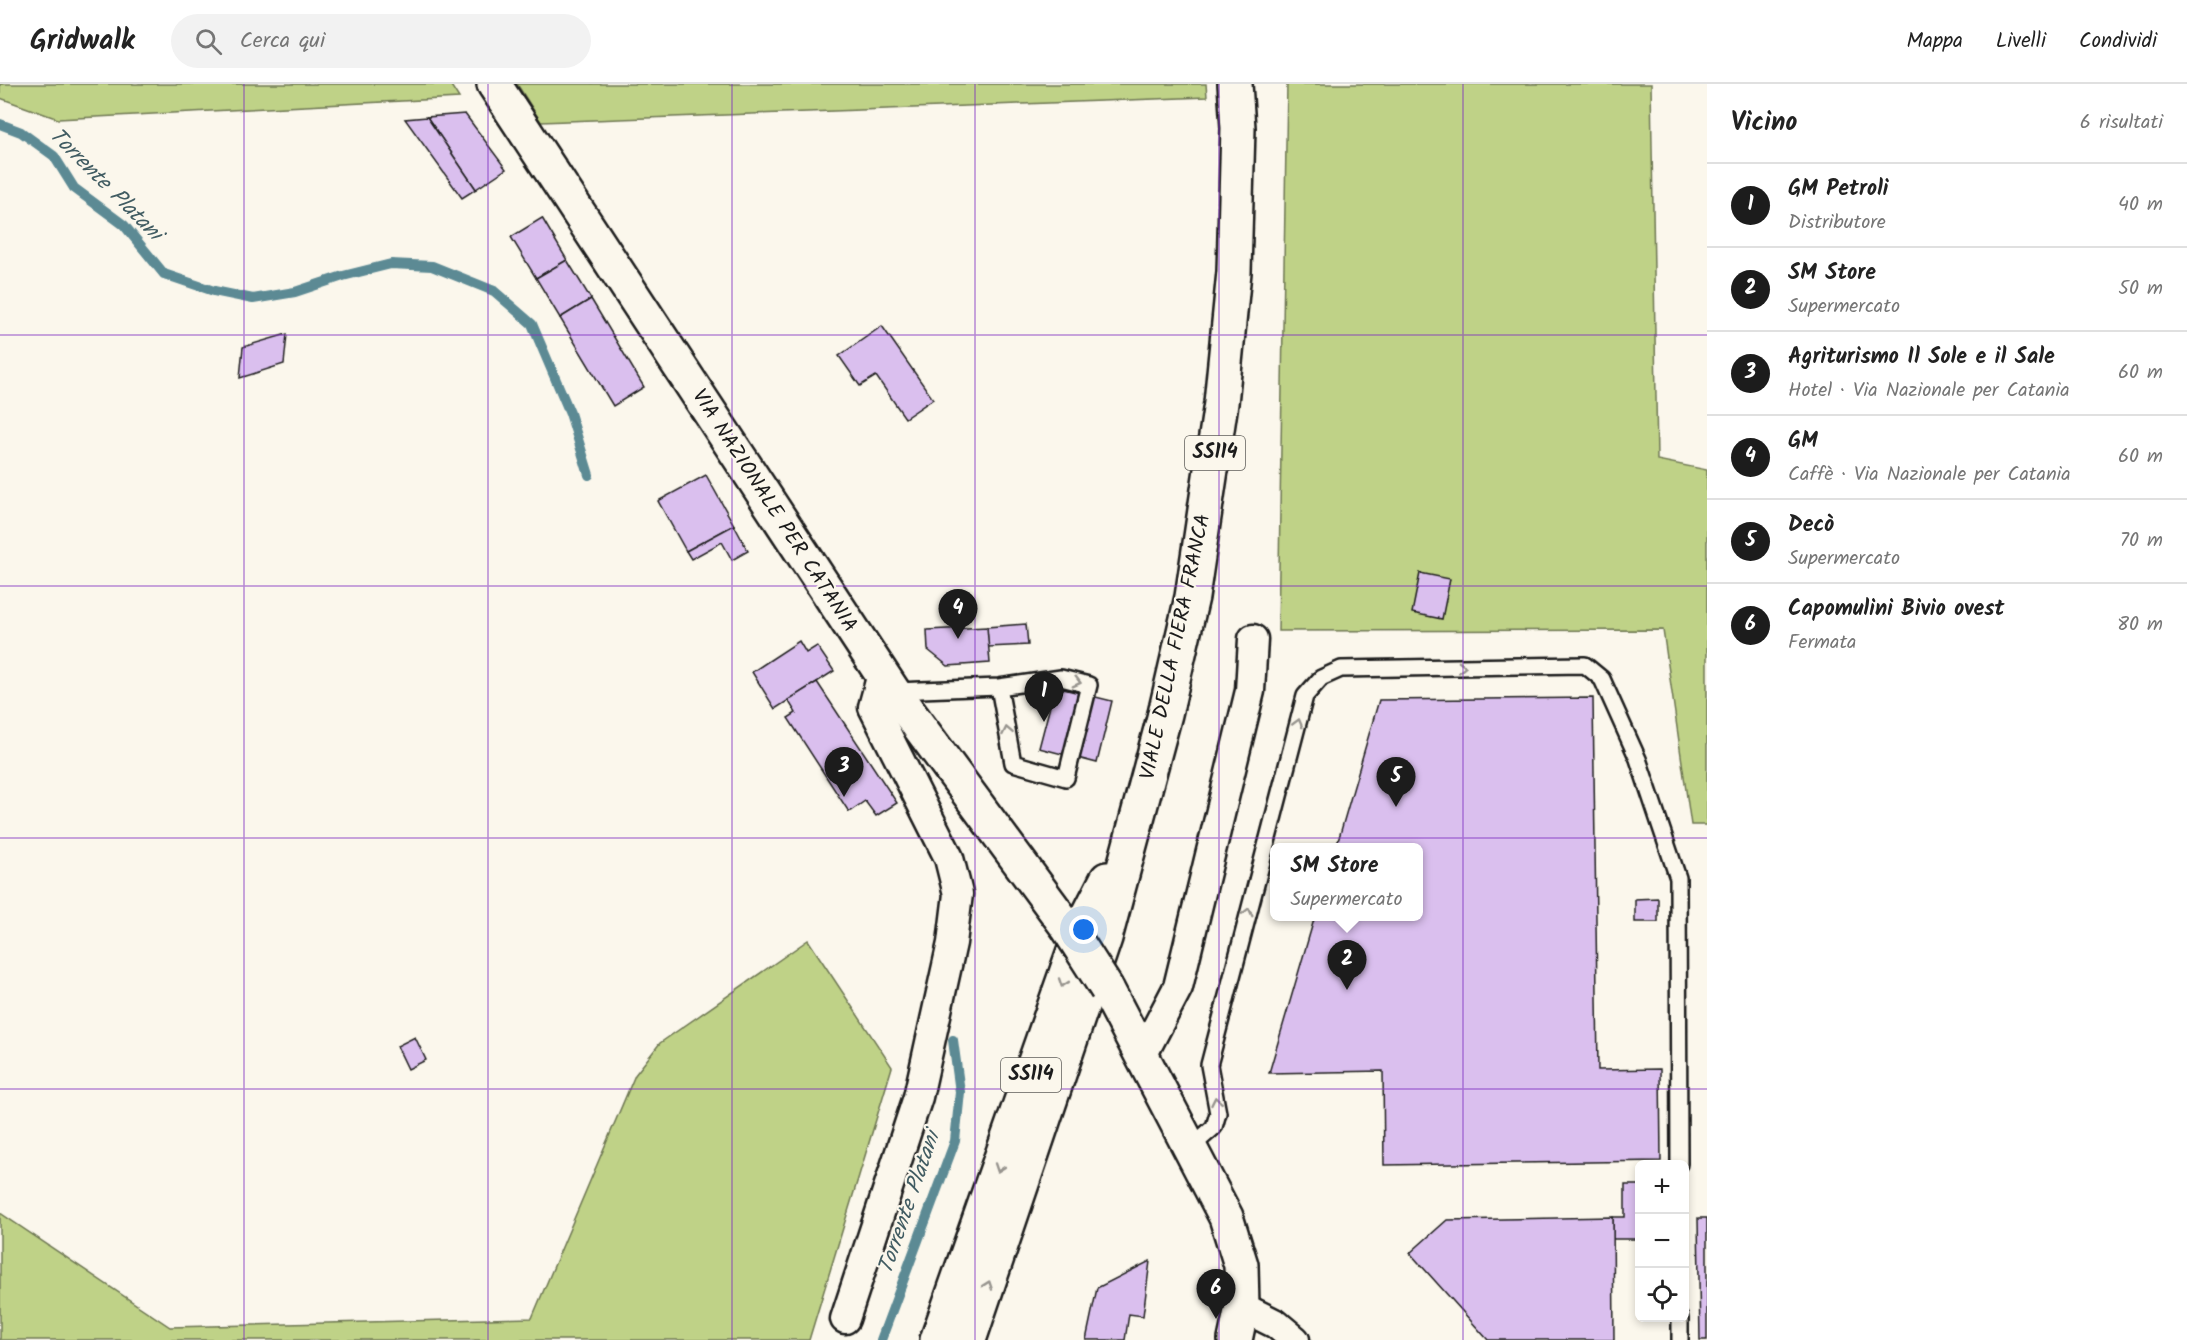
<!DOCTYPE html>
<html lang="it">
<head>
<meta charset="utf-8">
<style>
  :root { --surface:#fff; --page:#f2f2f2; --text:#222; --muted:#767676; --line:#e0e0e0; --accent:#1c1c1c }
  body { margin:0; font-family:Kalam,sans-serif; background:var(--page); color:var(--text) }
  .controls { position:absolute; right:18px; bottom:18px; display:grid; overflow:hidden; border-radius:9px; box-shadow:0 3px 9px #0003 }
  .controls button { width:54px; height:54px; display:grid; place-items:center; padding:0; border:0; border-bottom:2px solid var(--line); background:var(--surface); color:var(--text); font:30px sans-serif }
  .you { position:absolute; left:1084px; top:846px; width:21px; height:21px; margin:-15px; border:4px solid #fff; border-radius:50%; background:#1a73e8; box-shadow:0 0 0 9px #1a73e833 }
  .badge { display:grid; place-items:center; width:39px; height:39px; border-radius:50%; background:var(--accent); color:#fff; font-size:20px; font-weight:700 }
  .pin { position:absolute; translate:-50% -50px; filter:drop-shadow(0 2px 3px #0008) }
  .pin::after { content:''; position:absolute; top:32px; width:21px; height:18px; background:inherit; clip-path:polygon(0 0,100% 0,50% 100%) }
  .popup { position:absolute; left:1270px; top:759px; width:153px; height:78px; box-sizing:border-box; display:grid; place-content:center; border-radius:9px; background:var(--surface); filter:drop-shadow(0 2px 4px #0005); font-size:20px; white-space:nowrap; color:var(--muted) }
  .popup b { font-size:22px; color:var(--text) }
  .popup::after { content:''; position:absolute; left:50%; top:100%; margin-left:-12px; border:12px solid transparent; border-top-color:var(--surface) }
  .list { margin:0; padding:0; list-style:none }
  h2 { display:flex; justify-content:space-between; align-items:center; height:78px; margin:0; padding:0 24px; font-size:26px }
  h2 small { font-size:20px; font-weight:400; color:var(--muted) }
  .list li { display:grid; grid-template-columns:39px 1fr auto; gap:18px; align-items:center; box-sizing:border-box; height:84px; padding:0 24px; border-top:2px solid var(--line) }
  .list b { display:block; font-size:22px; white-space:nowrap }
  .list p { margin:0; font-size:20px; white-space:nowrap; color:var(--muted) }
  .list em { font-size:20px; font-style:normal; color:var(--muted) }
  .icon { flex:none; width:33px; height:33px; fill:none; stroke:currentColor; stroke-width:2; stroke-linecap:round; stroke-linejoin:round }
  .map { position:relative; flex:none; width:1707px; height:1256px; overflow:hidden }
  header { display:flex; align-items:center; gap:36px; box-sizing:border-box; height:84px; padding:0 30px; background:var(--surface); border-bottom:2px solid var(--line) }
  header strong { font-size:28px }
  nav { display:flex; gap:33px; margin-inline-start:auto; font-size:21px }
  .search { width:420px; height:54px; background:var(--page); display:flex; align-items:center; gap:15px; box-sizing:border-box; padding:0 21px; border-radius:33px; color:var(--muted); font-size:22px }
  main { display:flex }
  aside { flex:1; background:var(--surface) }
  .map>svg:first-child { display:block }
</style>
</head>
<body>
<header>
<strong>Gridwalk</strong>
<div class="search"><svg class="icon" aria-label="search" viewBox="0 0 24 24"><circle cx="10" cy="10" r="6"/><path d="M15 15l6 6"/></svg>Cerca qui</div>
<nav><a>Mappa</a><a>Livelli</a><a>Condividi</a></nav>
</header>
<main>
<div class="map">
<svg width="1707" height="1256" viewBox="0 0 1707 1256">
  <rect width="100%" height="100%" fill="#fbf7ec"/>
  <filter id="ink" filterUnits="userSpaceOnUse"><feTurbulence type="fractalNoise" baseFrequency=".0167" numOctaves="2"/><feDisplacementMap in="SourceGraphic" scale="12" xChannelSelector="R" yChannelSelector="G"/><feConvolveMatrix kernelMatrix="1 2 1 2 8 2 1 2 1" color-interpolation-filters="sRGB"/></filter>
  <g filter="url(#ink)">
    <!-- green -->
    <g fill="#bfd287" stroke="#6e7752" stroke-width="1.5">
      <path d="M 0,0 L 450,0 L 459,14 L 58,35 L 0,14 Z"/>
      <path d="M 517,0 L 1206,0 L 1207,13 L 541,38 Z"/>
      <path d="M 1287,0 L 1651,0 L 1657,376 L 1707,386 L 1707,741 L 1691,741 L 1663,546 L 1278,547 Z"/>
      <path d="M 808,856 L 892,983 L 809,1256 L 0,1256 L 0,1129 L 170,1243 L 532,1234 L 635,991 L 660,959 Z"/>
    </g>
    <g fill="none" stroke-linecap="round" stroke-linejoin="round">
      <!-- stream -->
      <g stroke="#5c8a94" stroke-width="10">
        <path d="M 0,40 L 21,48 L 54,72 L 74,104 L 124,141 L 164,190 L 214,207 L 253,215 L 295,208 L 343,192 L 391,180 L 432,182 L 494,207 L 532,240 L 570,329 L 589,391"/>
        <path d="M 881,1256 L 955,1057 L 960,1008 L 953,956"/>
      </g>
    </g>
    <!-- building -->
    <g fill="#dabfee" stroke="#1c1c1c" stroke-width="1.5">
      <path d="M 465,30 L 506,85 L 476,105 L 427,33 Z"/>
      <path d="M 427,33 L 476,105 L 462,114 L 405,35 Z"/>
      <path d="M 542,134 L 567,176 L 536,194 L 511,153 Z"/>
      <path d="M 567,176 L 591,215 L 560,234 L 536,194 Z"/>
      <path d="M 591,215 L 644,303 L 613,322 L 560,234 Z"/>
      <path d="M 882,242 L 933,315 L 905,334 L 876,292 L 860,302 L 839,272 Z"/>
      <path d="M 287,250 L 284,280 L 240,294 L 243,263 Z"/>
      <path d="M 706,391 L 734,441 L 686,467 L 658,417 Z"/>
      <path d="M 734,441 L 748,467 L 732,476 L 722,458 L 691,475 L 686,467 Z"/>
      <path d="M 1420,489 L 1450,495 L 1442,535 L 1412,529 Z"/>
      <path d="M 1026,540 L 1028,561 L 988,563 L 987,543 Z"/>
      <path d="M 987,543 L 990,579 L 948,582 L 928,566 L 927,546 Z"/>
      <path d="M 799,557 L 806,569 L 817,562 L 834,587 L 775,625 L 752,588 Z"/>
      <path d="M 817,598 L 897,719 L 876,732 L 865,717 L 849,728 L 788,634 L 796,629 L 788,616 Z"/>
      <path d="M 1055,603 L 1112,617 L 1097,679 L 1039,664 Z"/>
      <path d="M 1593,614 L 1598,986 L 1660,985 L 1661,1077 L 1384,1081 L 1383,987 L 1269,989 L 1315,832 L 1419,832 L 1419,764 L 1336,764 L 1379,616 Z"/>
      <path d="M 1658,814 L 1658,838 L 1635,838 L 1635,815 Z"/>
      <path d="M 415,953 L 426,976 L 408,985 L 397,962 Z"/>
      <path d="M 1625,1101 L 1640,1101 L 1640,1155 L 1613,1155 L 1613,1133 L 1625,1133 Z"/>
      <path d="M 1613,1133 L 1614,1256 L 1488,1256 L 1410,1169 L 1447,1136 Z"/>
      <path d="M 1698,1134 L 1707,1134 L 1707,1256 L 1700,1256 Z"/>
      <path d="M 1150,1177 L 1143,1232 L 1129,1230 L 1125,1256 L 1086,1256 L 1097,1204 Z"/>
    </g>
    <g fill="none" stroke-linecap="round" stroke-linejoin="round">
      <defs>
        <g id="lane">
          <path d="M 895,607 L 999,603 L 1061,594 L 1089,601 L 1066,694 L 1013,679 L 999,603"/>
          <path d="M 1190,1064 L 1214,1043 L 1218,1029 L 1209,981 L 1305,612 L 1321,594 L 1341,585 L 1585,581 L 1602,595 L 1638,675 L 1678,794 L 1679,1080"/>
          <path d="M 1680,1234 L 1680,1256"/>
        </g>
        <g id="street">
          <path d="M 1143,970 L 1178,903 L 1250,607 L 1253,555"/>
          <path d="M 1242,1223 L 1276,1240 L 1295,1256"/>
          <path d="M 845,1235 L 918,1013 L 952,859 L 958,810 L 949,774 L 873,623 L 882,590"/>
        </g>
        <g id="secondary">
          <path d="M 494,0 L 893,607 L 1068,844"/>
          <path d="M 1107,905 L 1226,1133 L 1241,1181 L 1242,1223 L 1235,1256"/>
        </g>
        <g id="primary">
          <path d="M 937,1256 L 1082,844 L 1107,795"/>
          <path d="M 969,1256 L 1105,854 L 1165,630 L 1192,513 L 1221,319 L 1234,188 L 1238,44 L 1235,0"/>
        </g>
      </defs>
      <!-- lane casing -->
      <use href="#lane" stroke="#1c1c1c" stroke-width="20"/>
      <!-- street casing -->
      <use href="#street" stroke="#1c1c1c" stroke-width="33"/>
      <!-- secondary casing -->
      <use href="#secondary" stroke="#1c1c1c" stroke-width="38"/>
      <!-- primary casing -->
      <use href="#primary" stroke="#1c1c1c" stroke-width="38"/>
      <!-- lane -->
      <use href="#lane" stroke="#fbf7ec" stroke-width="15"/>
      <!-- street -->
      <use href="#street" stroke="#fbf7ec" stroke-width="28"/>
      <!-- secondary -->
      <use href="#secondary" stroke="#fbf7ec" stroke-width="33"/>
      <!-- primary -->
      <use href="#primary" stroke="#fbf7ec" stroke-width="33"/>
      <defs>
        <path id="secondary-bridge" d="M 1068,844 L 1107,905"/>
      </defs>
      <!-- secondary-bridge casing -->
      <use href="#secondary-bridge" stroke="#1c1c1c" stroke-width="38" stroke-linecap="butt"/>
      <!-- secondary-bridge -->
      <use href="#secondary-bridge" stroke="#fbf7ec" stroke-width="33"/>
    </g>
    <!-- one-way arrows -->
    <defs><path id="oneway-chevron" d="M-2-3.5L2.5 0L-2 3.5" fill="none" stroke-width="1.6" stroke-linecap="round" stroke-linejoin="round" transform="scale(1.5)"/></defs>
    <g stroke="#97948e">
      <use href="#oneway-chevron" transform="translate(1462 583) rotate(-1)"/>
      <use href="#oneway-chevron" transform="translate(1077 598) rotate(15)"/>
      <use href="#oneway-chevron" transform="translate(1298 639) rotate(-75)"/>
      <use href="#oneway-chevron" transform="translate(1007 647) rotate(-101)"/>
      <use href="#oneway-chevron" transform="translate(1248 828) rotate(-76)"/>
      <use href="#oneway-chevron" transform="translate(1063 899) rotate(109)"/>
      <use href="#oneway-chevron" transform="translate(1216 1017) rotate(-101)"/>
      <use href="#oneway-chevron" transform="translate(999 1084) rotate(109)"/>
      <use href="#oneway-chevron" transform="translate(988 1201) rotate(-71)"/>
    </g>
  </g>
  <!-- grid -->
  <path fill="none" stroke="#7b2cbf" stroke-width="1.5" stroke-opacity="0.55" d="M 244,0 L 244,1256M 488,0 L 488,1256M 732,0 L 732,1256M 975,0 L 975,1256M 1219,0 L 1219,1256M 1463,0 L 1463,1256M 0,251 L 1707,251M 0,502 L 1707,502M 0,754 L 1707,754M 0,1005 L 1707,1005"/>
  <g text-anchor="middle" dominant-baseline="central" stroke-width="4.5" stroke-linejoin="round" paint-order="stroke">
    <!-- shield labels -->
    <g fill="#fbf7ec" stroke="#5f5e5a" stroke-width="1.5">
      <rect x="1185" y="352" width="60" height="34" rx="4.5"/>
      <rect x="1001" y="974" width="60" height="34" rx="4.5"/>
    </g>
    <g font-size="20" font-weight="bold" fill="#1c1c1c">
      <text x="1215" y="369">SS114</text>
      <text x="1031" y="991">SS114</text>
    </g>
    <!-- street labels -->
    <g font-size="21" fill="#1c1c1c" stroke="#fbf7ec">
      <text transform="translate(774 427) rotate(57)">VIA NAZIONALE PER CATANIA</text>
      <text transform="translate(1176 563) rotate(-78)">VIALE DELLA FIERA FRANCA</text>
    </g>
    <!-- water labels -->
    <g font-size="22" font-style="italic" fill="#415c62" stroke="#fbf7ec">
      <text transform="translate(105 101) rotate(45)">Torrente Platani</text>
      <text transform="translate(910 1119) rotate(-71)">Torrente Platani</text>
    </g>
  </g>
</svg>
<div class="controls">
<button>+</button>
<button>−</button>
<button><svg class="icon" aria-label="locate" viewBox="0 0 24 24"><circle cx="12" cy="12" r="6"/><path d="M12 2v4M12 18v4M2 12h4M18 12h4"/></svg></button>
</div>
<div class="you"></div>
<div class="pin badge" style="left:1044px;top:638px">1</div>
<div class="pin badge" style="left:1347px;top:906px">2</div>
<div class="popup"><b>SM Store</b>Supermercato</div>
<div class="pin badge" style="left:844px;top:713px">3</div>
<div class="pin badge" style="left:958px;top:555px">4</div>
<div class="pin badge" style="left:1396px;top:723px">5</div>
<div class="pin badge" style="left:1216px;top:1235px">6</div>
</div>
<aside>
<h2>Vicino<small>6 risultati</small></h2>
<ul class="list">
<li><span class="badge">1</span><div><b>GM Petroli</b><p>Distributore</p></div><em>40 m</em></li>
<li><span class="badge">2</span><div><b>SM Store</b><p>Supermercato</p></div><em>50 m</em></li>
<li><span class="badge">3</span><div><b>Agriturismo Il Sole e il Sale</b><p>Hotel · Via Nazionale per Catania</p></div><em>60 m</em></li>
<li><span class="badge">4</span><div><b>GM</b><p>Caffè · Via Nazionale per Catania</p></div><em>60 m</em></li>
<li><span class="badge">5</span><div><b>Decò</b><p>Supermercato</p></div><em>70 m</em></li>
<li><span class="badge">6</span><div><b>Capomulini Bivio ovest</b><p>Fermata</p></div><em>80 m</em></li>
</ul>
</aside>
</main>
</body>
</html>
